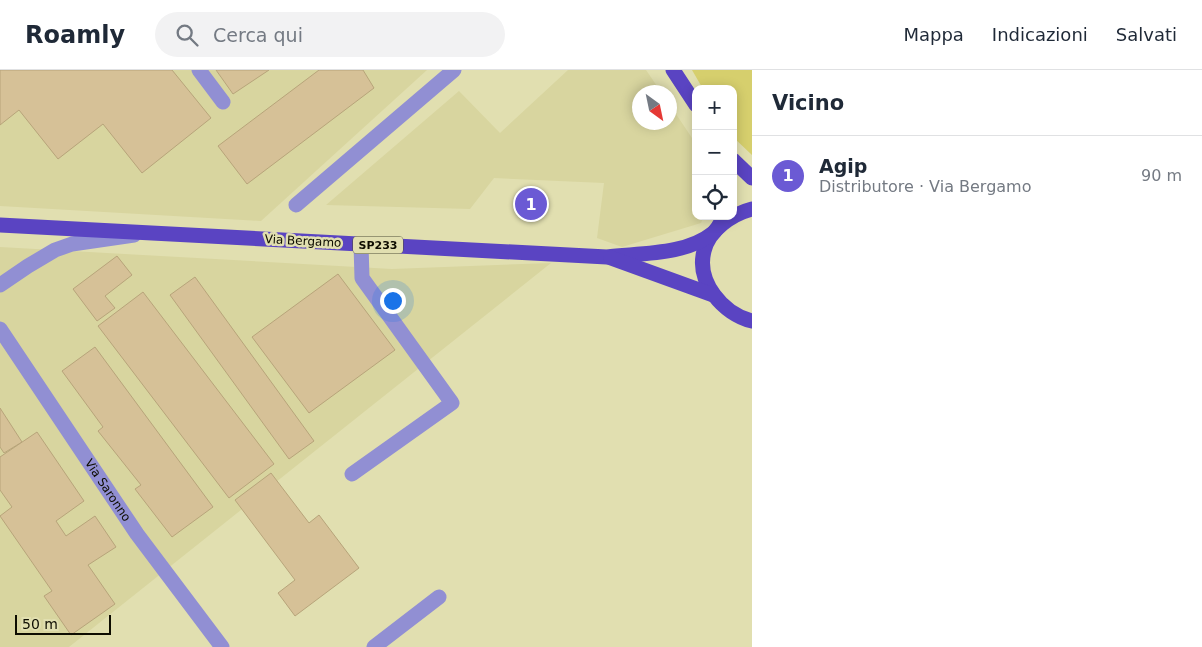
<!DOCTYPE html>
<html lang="it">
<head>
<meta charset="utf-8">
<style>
  :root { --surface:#fff; --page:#f2f2f3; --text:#1f2937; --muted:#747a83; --line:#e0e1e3; --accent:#6b5ad4 }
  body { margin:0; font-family:"DejaVu Sans",sans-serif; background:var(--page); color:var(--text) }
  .controls { position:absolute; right:15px; top:15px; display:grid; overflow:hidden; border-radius:10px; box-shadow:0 2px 12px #0003 }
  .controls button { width:45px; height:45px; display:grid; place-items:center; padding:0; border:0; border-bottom:1px solid var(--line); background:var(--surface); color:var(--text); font:25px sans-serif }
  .compass { position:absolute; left:632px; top:15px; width:45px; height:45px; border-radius:50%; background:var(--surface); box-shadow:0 2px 12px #0003; rotate:147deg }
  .scale { position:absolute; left:15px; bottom:12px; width:96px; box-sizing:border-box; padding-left:5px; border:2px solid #0e0d01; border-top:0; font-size:14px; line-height:18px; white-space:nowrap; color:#0e0d01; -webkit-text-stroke:4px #e1dfb0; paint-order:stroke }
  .you { position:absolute; left:392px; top:230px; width:18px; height:18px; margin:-12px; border:4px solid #fff; border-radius:50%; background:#1a73e8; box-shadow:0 0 0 8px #1a73e833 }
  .badge { display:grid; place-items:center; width:32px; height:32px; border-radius:50%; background:var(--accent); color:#fff; font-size:16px; font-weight:700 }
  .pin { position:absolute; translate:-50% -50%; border:2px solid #fff; box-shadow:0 1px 5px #0006 }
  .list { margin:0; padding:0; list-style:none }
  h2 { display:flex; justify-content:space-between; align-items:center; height:65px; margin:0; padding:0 20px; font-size:21px }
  h2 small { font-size:16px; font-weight:400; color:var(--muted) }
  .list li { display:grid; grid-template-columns:32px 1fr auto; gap:15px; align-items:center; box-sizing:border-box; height:80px; padding:0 20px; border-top:1px solid var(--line) }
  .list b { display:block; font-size:19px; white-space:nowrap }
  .list p { margin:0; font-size:16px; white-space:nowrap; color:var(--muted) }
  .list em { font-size:16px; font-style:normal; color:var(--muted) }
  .icon { flex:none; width:28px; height:28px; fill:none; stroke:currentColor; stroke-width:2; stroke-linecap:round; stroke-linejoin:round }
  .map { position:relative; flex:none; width:752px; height:577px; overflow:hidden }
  header { display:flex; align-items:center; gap:30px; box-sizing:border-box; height:70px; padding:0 25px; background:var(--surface); border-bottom:1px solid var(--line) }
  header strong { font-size:24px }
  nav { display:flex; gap:28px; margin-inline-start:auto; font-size:18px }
  .search { width:350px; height:45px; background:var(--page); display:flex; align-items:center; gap:12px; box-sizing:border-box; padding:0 18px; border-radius:28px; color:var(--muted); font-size:19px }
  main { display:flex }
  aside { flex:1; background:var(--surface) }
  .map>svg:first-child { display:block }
</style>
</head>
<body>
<header>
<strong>Roamly</strong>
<div class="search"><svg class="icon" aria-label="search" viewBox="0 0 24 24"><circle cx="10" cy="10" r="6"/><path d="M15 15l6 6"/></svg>Cerca qui</div>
<nav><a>Mappa</a><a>Indicazioni</a><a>Salvati</a></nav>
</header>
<main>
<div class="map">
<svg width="752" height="577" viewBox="0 0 752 577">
  <rect width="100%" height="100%" fill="#e1dfb0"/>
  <!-- built -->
  <g fill="#d8d59f">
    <path d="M 0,0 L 427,0 L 261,151 L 0,136 Z"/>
    <path d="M 568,0 L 646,0 L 661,22 L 640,22 L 640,52 L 670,52 L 670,35 L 696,74 L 696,146 L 704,146 L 701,153 L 622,177 L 597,168 L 604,113 L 494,108 L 470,139 L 326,135 L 459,21 L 500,63 Z"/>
    <path d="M 0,177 L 392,199 L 551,193 L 69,577 L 0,577 Z"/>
  </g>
  <!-- green -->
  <path fill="#d6cf6d" d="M 692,0 L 752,0 L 752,85 L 733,67 L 733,19 L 703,19 Z"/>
  <!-- building -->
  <g fill="#d6c197" stroke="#b7a47a">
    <path d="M 0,0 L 172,0 L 211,48 L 142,103 L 103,54 L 58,89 L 19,40 L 0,55 Z"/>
    <path d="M 216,0 L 269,0 L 233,24 Z"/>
    <path d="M 319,0 L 363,0 L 374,18 L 247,114 L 218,76 Z"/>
    <path d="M 117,186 L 132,205 L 105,226 L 115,238 L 97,251 L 73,219 Z"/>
    <path d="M 338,204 L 395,280 L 309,343 L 252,267 Z"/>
    <path d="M 195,207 L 314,371 L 289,389 L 170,225 Z"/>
    <path d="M 143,222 L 274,394 L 229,428 L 98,256 Z"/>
    <path d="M 95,277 L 213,437 L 172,467 L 135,419 L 141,415 L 98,361 L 103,357 L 62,301 Z"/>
    <path d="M 0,338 L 22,372 L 4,383 L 0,377 Z"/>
    <path d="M 37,362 L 84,431 L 56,451 L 66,466 L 95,446 L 116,477 L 88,495 L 115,534 L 71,565 L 44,526 L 52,521 L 0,446 L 12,437 L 0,420 L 0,387 Z"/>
    <path d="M 271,403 L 309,453 L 319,445 L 359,498 L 295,546 L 278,523 L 295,510 L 235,430 Z"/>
  </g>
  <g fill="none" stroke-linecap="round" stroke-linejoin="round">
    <!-- minor -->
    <g stroke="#918fd3" stroke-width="15">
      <path d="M 199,0 L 223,32"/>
      <path d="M 296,135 L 454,0"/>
      <path d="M 0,215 L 28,196 L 55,180 L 72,174 L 134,165"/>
      <path id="s1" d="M 0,259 L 137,464 L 222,577"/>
      <path d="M 352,404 L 452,333 L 362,208 L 361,174"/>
      <path d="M 374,577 L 439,527"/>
    </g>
    <!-- major -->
    <g stroke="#5a44c2" stroke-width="15">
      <path d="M 673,0 L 696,35"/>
      <path d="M 733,90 L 752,108"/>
      <path d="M 752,139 C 732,144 709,160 704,181 C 696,212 723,244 752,251"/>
      <path d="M 0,155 L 607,187 C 641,183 686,185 713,163 C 718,159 721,152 724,146"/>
      <path d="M 611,188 L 713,225"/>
    </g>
  </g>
  <g text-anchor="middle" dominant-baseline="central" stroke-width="5" stroke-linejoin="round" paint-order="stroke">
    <!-- shield labels -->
    <rect fill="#e1dfb0" stroke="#4d4c36" stroke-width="1" x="353" y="166.5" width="50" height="17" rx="4"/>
    <g font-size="11" font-weight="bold" fill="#0e0d01">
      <text x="378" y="175">SP233</text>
    </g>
    <!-- street labels -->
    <g font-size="12" fill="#0e0d01" stroke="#e1dfb0">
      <text transform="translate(303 171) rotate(3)">Via Bergamo</text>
      <text stroke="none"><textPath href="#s1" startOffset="194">Via Saronno</textPath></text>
    </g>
  </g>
</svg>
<div class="controls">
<button>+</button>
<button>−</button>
<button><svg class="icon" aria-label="locate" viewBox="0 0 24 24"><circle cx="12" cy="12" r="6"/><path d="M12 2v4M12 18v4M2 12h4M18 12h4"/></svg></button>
</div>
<svg class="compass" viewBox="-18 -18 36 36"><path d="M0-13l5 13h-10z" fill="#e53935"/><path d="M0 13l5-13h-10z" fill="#747a83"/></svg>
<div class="scale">50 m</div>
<div class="you"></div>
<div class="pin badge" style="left:531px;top:134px">1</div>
</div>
<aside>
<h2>Vicino<small></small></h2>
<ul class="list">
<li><span class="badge">1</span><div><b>Agip</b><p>Distributore · Via Bergamo</p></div><em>90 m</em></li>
</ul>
</aside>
</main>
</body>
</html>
